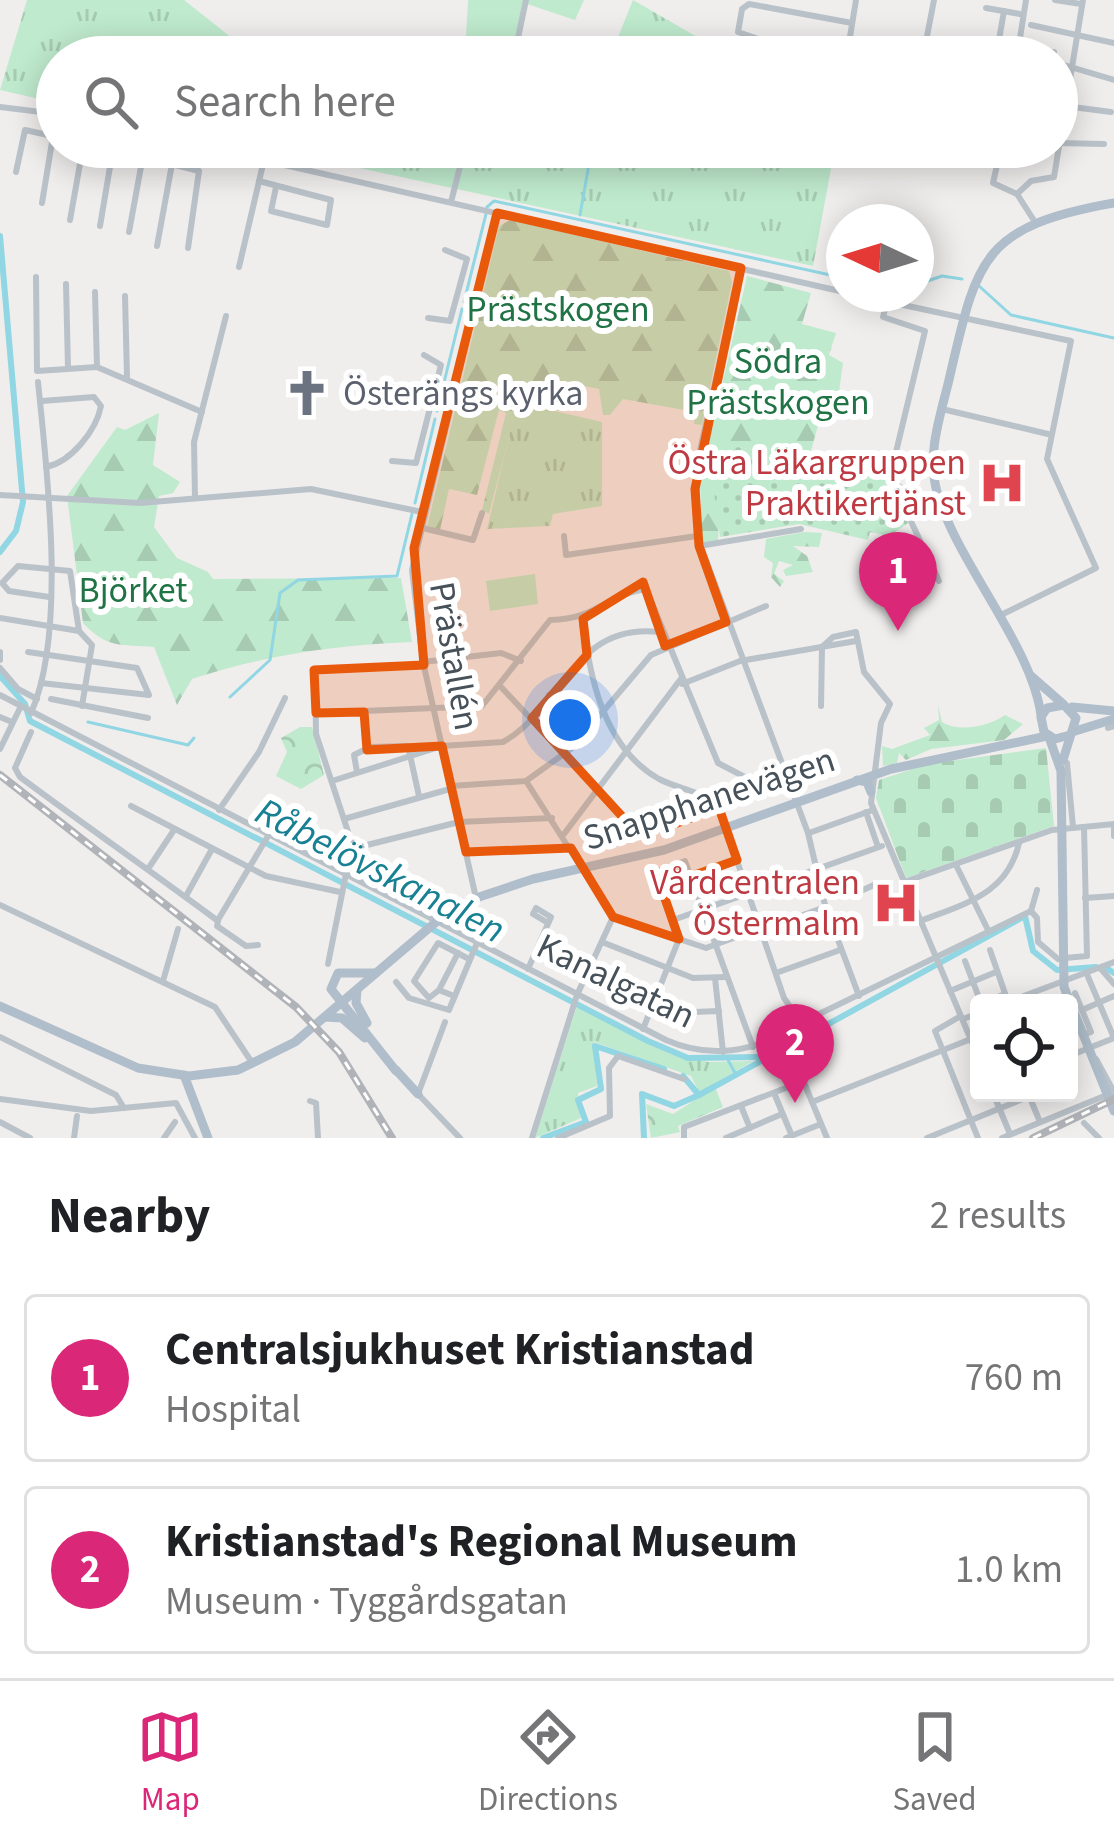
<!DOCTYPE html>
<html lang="en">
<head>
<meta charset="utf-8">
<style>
  :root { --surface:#fff; --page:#f6f6f6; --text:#202124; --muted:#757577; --line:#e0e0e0; --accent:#db2777 }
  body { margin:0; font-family:"Source Sans 3",sans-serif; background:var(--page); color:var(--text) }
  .controls { position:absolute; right:36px; bottom:36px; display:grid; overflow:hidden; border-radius:12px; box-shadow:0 6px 30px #0003 }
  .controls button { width:108px; height:108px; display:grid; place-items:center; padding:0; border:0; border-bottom:3px solid var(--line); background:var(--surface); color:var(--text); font:60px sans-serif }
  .compass { position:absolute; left:826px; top:204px; width:108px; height:108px; border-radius:50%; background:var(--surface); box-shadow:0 6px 30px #0003; rotate:274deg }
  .you { position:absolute; left:570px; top:720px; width:42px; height:42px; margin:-30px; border:9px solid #fff; border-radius:50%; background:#1a73e8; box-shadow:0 0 0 18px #1a73e833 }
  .badge { display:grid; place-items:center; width:78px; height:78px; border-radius:50%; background:var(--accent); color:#fff; font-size:39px; font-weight:700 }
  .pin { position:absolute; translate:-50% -99px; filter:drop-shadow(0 3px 6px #0008) }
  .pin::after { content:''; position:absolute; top:63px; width:42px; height:36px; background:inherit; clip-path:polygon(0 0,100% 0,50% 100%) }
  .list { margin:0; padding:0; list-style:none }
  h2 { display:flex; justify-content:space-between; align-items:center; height:156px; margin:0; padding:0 48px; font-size:51px }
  h2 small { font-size:39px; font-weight:400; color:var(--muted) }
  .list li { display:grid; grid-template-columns:78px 1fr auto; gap:36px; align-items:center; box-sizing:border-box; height:168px; margin:0 24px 24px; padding:0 24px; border:3px solid var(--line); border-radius:12px }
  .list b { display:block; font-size:45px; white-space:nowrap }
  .list p { margin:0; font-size:39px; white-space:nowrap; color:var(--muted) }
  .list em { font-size:39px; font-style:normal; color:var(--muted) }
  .icon { flex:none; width:66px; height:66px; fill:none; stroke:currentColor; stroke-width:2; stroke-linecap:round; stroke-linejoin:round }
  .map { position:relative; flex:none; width:1114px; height:1138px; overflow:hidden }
  .search { position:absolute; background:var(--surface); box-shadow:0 6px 30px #0003; left:36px; right:36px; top:36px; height:132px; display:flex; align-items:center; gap:30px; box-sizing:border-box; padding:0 42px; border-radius:66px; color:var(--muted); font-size:45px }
  .sheet { height:540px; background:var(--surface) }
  nav { display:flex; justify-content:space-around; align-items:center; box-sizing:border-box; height:168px; border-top:3px solid var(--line); background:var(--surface); font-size:33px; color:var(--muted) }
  nav a { display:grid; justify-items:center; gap:6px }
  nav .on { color:var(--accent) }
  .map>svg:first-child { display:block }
</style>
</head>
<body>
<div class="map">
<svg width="1114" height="1138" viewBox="0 0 1114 1138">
  <defs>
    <pattern id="grass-tufts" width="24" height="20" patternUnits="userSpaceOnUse" patternTransform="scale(3)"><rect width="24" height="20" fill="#bfeacd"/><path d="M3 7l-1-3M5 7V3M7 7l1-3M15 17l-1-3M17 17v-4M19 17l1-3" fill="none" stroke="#a6cab2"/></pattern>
    <pattern id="forest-firs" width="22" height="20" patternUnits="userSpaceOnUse" patternTransform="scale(3)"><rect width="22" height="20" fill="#bfeacd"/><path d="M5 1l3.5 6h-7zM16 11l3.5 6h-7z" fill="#a6cab2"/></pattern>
    <pattern id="cemetery-stones" width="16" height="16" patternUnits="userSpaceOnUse" patternTransform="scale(3)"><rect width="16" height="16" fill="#bfeacd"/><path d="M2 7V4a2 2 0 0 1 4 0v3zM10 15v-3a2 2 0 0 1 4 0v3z" fill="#a6cab2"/></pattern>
    <pattern id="park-crowns" width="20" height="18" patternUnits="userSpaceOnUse" patternTransform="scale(3)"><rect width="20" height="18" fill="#bfeacd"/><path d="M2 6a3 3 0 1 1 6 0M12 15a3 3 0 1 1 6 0" fill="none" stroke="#a6cab2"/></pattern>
    <pattern id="garden-dots" width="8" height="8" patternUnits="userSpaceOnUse" patternTransform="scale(3)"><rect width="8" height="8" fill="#bfeacd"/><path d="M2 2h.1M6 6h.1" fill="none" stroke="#a6cab2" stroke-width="1.8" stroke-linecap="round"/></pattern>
  </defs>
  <rect width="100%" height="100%" fill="#f0eded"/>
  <!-- grass -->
  <g fill="url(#grass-tufts)">
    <path d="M 27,0 L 184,0 L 242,46 L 318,57 L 57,57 L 57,103 L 0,90 Z"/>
    <path d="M 633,0 L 730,56 L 736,57 L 610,57 Z"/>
    <path d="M 262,147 L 835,147 L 813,266 Z"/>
    <path d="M 517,402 L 602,422 L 602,506 L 553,514 L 550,526 L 487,529 Z"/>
    <path d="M 577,1006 L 671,1054 L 709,1062 L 753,1061 L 699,1092 L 691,1076 L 594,1042 L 597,1086 L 578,1093 L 581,1118 L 535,1138 Z"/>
  </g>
  <!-- forest -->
  <g fill="url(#forest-firs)">
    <path d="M 510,220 L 729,271 L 732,282 L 702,425 L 694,424 L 695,412 L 623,399 L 610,415 L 603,415 L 599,389 L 569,383 L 561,411 L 518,402 L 489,514 L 482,510 L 506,413 L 499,410 L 477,495 L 449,489 L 440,530 L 427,527 L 499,226 Z"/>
    <path d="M 747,276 L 811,293 L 802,324 L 836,333 L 829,355 L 843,363 L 839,392 L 824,403 L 808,462 L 725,444 L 718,540 L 702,543 L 700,482 Z"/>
    <path d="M 159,413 L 153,465 L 180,482 L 173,493 L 159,496 L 154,527 L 177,558 L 208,572 L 213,579 L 401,578 L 412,642 C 336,645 265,655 192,679 L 177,705 L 154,647 C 121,644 107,649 83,623 L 67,496 L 117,427 L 125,430 Z"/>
    <path d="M 804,532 L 822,533 L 819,547 L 793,546 L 807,556 L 813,572 L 786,576 L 783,570 L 793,565 L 779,561 L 774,574 L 784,581 L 780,587 L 771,577 L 773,563 L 764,557 L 766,539 Z"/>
    <path d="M 938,705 L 942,722 C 959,733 990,726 1005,715 L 1023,724 L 1004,740 L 931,749 L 906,760 L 899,753 L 897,763 L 883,766 L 882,746 L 892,749 L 930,735 L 924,728 L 939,720 Z"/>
  </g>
  <!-- cemetery -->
  <path fill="url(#cemetery-stones)" d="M 1046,748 L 1054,826 L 906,878 L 876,798 L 879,780 L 928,764 Z"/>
  <!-- park -->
  <g fill="url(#park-crowns)">
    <path d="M 300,727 L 312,727 L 324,775 L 301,789 L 276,776 L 287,752 L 281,738 Z"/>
    <path d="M 715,1087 L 723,1107 L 678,1126 L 680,1132 L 651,1138 L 646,1104 L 673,1114 Z"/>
  </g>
  <!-- garden -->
  <path fill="url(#garden-dots)" d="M 725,444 L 886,478 L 908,523 L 890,536 L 870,532 L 868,540 L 799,524 L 720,537 L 714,492 Z"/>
  <!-- pitch -->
  <g fill="#bfeacd">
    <path d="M 468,0 L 584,0 L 575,20 L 524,3 L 512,57 L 465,57 Z"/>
    <path d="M 535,574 L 538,604 L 490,611 L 486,581 Z"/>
  </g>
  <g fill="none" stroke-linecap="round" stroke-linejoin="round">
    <!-- stream -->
    <g stroke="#90d6e3" stroke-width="3">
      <path d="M 487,207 L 494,201 L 844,278"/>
      <path d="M 580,215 L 592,147"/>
      <path d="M 916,285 L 942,276 L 962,279"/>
      <path d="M 978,285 L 1011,315 L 1114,338"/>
      <path d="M 464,302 L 486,214"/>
      <path d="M 437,411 L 462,309"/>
      <path d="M 415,503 L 435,419"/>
      <path d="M 230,697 L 270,660 L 280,593 L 298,580 L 397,576 L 412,514"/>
      <path d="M 88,722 L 188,745 L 194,738"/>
      <path d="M 728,1060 L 735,1073"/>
    </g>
    <!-- canal -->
    <g stroke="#90d6e3" stroke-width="6">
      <path d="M 0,236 L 23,502 L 16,531 L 0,552"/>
      <path d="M 0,676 L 25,704 L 30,721 L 648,1041 L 688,1058 L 762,1057"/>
      <path d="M 1108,969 L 1114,973"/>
      <path d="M 683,1076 L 699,1095"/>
      <path d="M 543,1138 L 586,1122 L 578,1100 L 601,1089 L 595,1046 L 664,1069"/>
      <path d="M 644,1138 L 642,1094 L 674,1106 L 699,1095 L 1025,916 L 1033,951 L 1057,970 L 1096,967"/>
    </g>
    <!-- minor -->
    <g stroke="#bac2c9" stroke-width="6">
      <path d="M 1055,0 L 1081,4"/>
      <path d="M 986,8 L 1020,14"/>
      <path d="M 852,23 L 749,4 L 742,9 L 738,32 L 770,43 L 842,54 L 848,49 L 856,0"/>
      <path d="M 1031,25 L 1114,43"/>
      <path d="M 514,57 L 526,0"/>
      <path d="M 923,57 L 934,0"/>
      <path d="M 996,57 L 1004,11"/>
      <path d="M 1017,57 L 1026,0"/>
      <path d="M 1053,57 L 1054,52"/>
      <path d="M 1057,63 L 1114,80"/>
      <path d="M 1065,106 L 1111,112"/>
      <path d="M 0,107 L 57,114"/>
      <path d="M 1057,143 L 1104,144"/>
      <path d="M 102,147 L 128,153"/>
      <path d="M 130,147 L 128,153 L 199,171 L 188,248"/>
      <path d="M 205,147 L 844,292"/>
      <path d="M 1001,147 L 993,183 L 1017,194 L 1035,222"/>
      <path d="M 16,172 L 25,130 L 57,137"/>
      <path d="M 259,181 L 331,200 L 327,225 L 271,211 L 276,187"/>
      <path d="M 1017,194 L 1031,181 L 1054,177 L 1083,0"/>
      <path d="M 451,202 L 465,147"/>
      <path d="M 42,203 L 53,136"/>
      <path d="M 70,220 L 83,147"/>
      <path d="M 100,226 L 113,149"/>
      <path d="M 129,232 L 143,156"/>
      <path d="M 157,246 L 172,164"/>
      <path d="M 239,267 L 264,160"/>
      <path d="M 741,268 L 697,464 L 697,536 L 808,833 L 825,905 L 859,996"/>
      <path d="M 36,277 L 37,371 L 97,367 L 202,412"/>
      <path d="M 66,284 L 68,368"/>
      <path d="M 95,292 L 97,367"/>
      <path d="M 852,294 L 1071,341 L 1047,459 L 1096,568 L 1001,615"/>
      <path d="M 125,296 L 127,377"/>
      <path d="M 887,302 L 883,317 L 925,331 L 890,477 L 908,495 L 908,515 L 939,581"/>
      <path d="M 428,318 L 450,321 L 467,259 L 445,250"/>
      <path d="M 42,401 L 94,397 L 101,406 C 96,431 71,462 46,467"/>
      <path d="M 942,409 L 1048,434"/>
      <path d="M 392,461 L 416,463 L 441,365 L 424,355"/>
      <path d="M 0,495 L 140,503 L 311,489 L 422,512"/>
      <path d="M 195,498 L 194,442 L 226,316"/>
      <path d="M 418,527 L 473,540 L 482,513"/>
      <path d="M 564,536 L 566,555 L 697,536"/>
      <path d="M 699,546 L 801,529"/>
      <path d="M 49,597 L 9,591 L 2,583 L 18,566 L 70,571 L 79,631 L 92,645 L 82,706"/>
      <path d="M 0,618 L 79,631"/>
      <path d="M 583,619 C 589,677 604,748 659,779 C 678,789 706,792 719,808 L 784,998 L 800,1021"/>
      <path d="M 822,647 L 833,637 L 856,632 L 864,672 L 890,704 L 881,723 L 871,803 L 979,1059"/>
      <path d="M 0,652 L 0,660"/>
      <path d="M 28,652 L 137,668 L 149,695 L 41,683"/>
      <path d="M 423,662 L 501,653 L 521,661"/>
      <path d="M 0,668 L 18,689 L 37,699"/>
      <path d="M 682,684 L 740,661 L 856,641"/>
      <path d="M 502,688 L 630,825 L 663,828 L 789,785"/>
      <path d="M 0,695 L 666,1040 C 705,1057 739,1053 778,1038"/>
      <path d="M 549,695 L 587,729"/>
      <path d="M 51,699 L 148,718"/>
      <path d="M 821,706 L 822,647"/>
      <path d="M 364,712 L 367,750"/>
      <path d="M 31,713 C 67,632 47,471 38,382"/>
      <path d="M 316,713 L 482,706 L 550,620 C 598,619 604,595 646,589 L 718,763 L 772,791"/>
      <path d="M 0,717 L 12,722"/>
      <path d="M 1108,728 L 1114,726"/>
      <path d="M 31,732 L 15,768 L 20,777 C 86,826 152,872 218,921 L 217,926 L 246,946 L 258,945"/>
      <path d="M 0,749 L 20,708"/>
      <path d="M 1067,763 L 1073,827"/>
      <path d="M 357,772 L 354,755 L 370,747 L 408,746 L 419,796"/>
      <path d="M 332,781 L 442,746 L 503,742 C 561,710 573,622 659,632"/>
      <path d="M 526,781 L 613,917"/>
      <path d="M 451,786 L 526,781 L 572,748 L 651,655 L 766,606"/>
      <path d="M 131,806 L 266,876 L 340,892"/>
      <path d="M 219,810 L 259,752 L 285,698"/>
      <path d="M 866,812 L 878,847"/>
      <path d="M 344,819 L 450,789"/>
      <path d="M 809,833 L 873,810"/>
      <path d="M 564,834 L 680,680"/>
      <path d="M 351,849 L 459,822 L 552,818"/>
      <path d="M 467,852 L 571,848"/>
      <path d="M 956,865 L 988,930"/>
      <path d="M 150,866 L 174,830"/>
      <path d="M 690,877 L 737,860"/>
      <path d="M 909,889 L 907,881 L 1052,830 L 1114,824 L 1114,836"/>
      <path d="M 863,890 L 876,884"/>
      <path d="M 186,896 L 212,849"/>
      <path d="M 476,898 L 423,662 L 412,570 L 497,213"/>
      <path d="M 1085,898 L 1114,896"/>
      <path d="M 728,900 L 726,889 L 738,882"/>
      <path d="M 0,905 L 215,1007 L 253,1064"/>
      <path d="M 1031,911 L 1037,918 L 1038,942 L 1058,959"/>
      <path d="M 1031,911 L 1037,890"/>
      <path d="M 613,917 L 706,948 L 761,928"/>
      <path d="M 218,920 L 268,836"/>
      <path d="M 673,920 L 882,846"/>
      <path d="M 923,920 C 967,903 1008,893 1019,843"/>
      <path d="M 762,930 L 825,907"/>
      <path d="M 602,942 L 693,978 L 726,977"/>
      <path d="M 990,950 L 1008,1002"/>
      <path d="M 1065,958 L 1087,956 L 1084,827"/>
      <path d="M 965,961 L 981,1003"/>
      <path d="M 328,964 L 352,844 L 316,734 L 315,669 L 424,665"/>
      <path d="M 528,969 L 551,917 L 536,908 L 533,914 L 548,923"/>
      <path d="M 1101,969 L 1114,984"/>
      <path d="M 1086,972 L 1114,1038"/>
      <path d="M 776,973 L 840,950"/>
      <path d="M 715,978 L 723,1052"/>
      <path d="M 163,981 L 178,929"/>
      <path d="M 396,982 L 409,998 L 449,1010 L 477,943"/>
      <path d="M 439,990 L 458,953"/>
      <path d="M 950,991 L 996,972"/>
      <path d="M 1075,993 L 1091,1032 L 1086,1034"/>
      <path d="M 454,996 L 439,990 L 429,998 L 414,981 L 438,943 L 469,959"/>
      <path d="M 657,1000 L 694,1012 L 719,1011"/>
      <path d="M 983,1003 L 1005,994"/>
      <path d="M 1005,1003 L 1114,962"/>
      <path d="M 1082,1010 L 1114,996"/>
      <path d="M 959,1017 L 935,1031 L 978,1138"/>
      <path d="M 963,1019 L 979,1013"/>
      <path d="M 445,1022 L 418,1094 L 460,1138"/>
      <path d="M 643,1029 L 679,939 L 656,872 L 685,861 L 753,1047"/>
      <path d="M 784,1031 L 1031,911"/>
      <path d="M 784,1031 L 785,1037 L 779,1039 L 777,1032 Z"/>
      <path d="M 0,1037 L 116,1095 L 124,1108"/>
      <path d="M 785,1037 L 827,1138"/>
      <path d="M 1069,1056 L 1114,1038"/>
      <path d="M 1096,1059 L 1114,1092"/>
      <path d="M 774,1093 L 792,1136"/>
      <path d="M 993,1093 L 1010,1134"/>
      <path d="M 1030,1098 L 1040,1122"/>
      <path d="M 0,1099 L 91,1111 L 176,1103 L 195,1138"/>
      <path d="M 310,1101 L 316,1103 L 318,1138"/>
      <path d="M 812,1102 L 971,1039"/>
      <path d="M 741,1106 L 750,1128"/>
      <path d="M 0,1122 L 30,1138"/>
      <path d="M 1084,1123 L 1099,1138"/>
      <path d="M 74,1138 L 77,1116"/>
      <path d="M 164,1138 L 175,1122"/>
      <path d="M 532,1138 L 577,995 L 613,917"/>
      <path d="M 558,1138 L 610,1116 L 609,1068 L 618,1056 L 684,1079"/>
      <path d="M 684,1138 L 684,1127 L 804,1081"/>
      <path d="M 726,1138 L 782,1114"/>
      <path d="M 786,1138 L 821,1124"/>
      <path d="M 927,1138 L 1030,1096"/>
      <path d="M 1002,1138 L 1114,1092"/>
    </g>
    <!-- major -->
    <g stroke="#afbeca" stroke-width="9">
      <path d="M 1031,676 L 1063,704"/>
      <path d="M 1072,707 L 1114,711"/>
      <path d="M 1041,715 C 1031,644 957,563 937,492 C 927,455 939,420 948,384 C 977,260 979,227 1114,203"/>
      <path d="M 1072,732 L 1114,719"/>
      <path d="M 1049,737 L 1061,771 L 1064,987 L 1114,1111"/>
      <path d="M 1063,760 L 1076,718 L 1064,705 L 1047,708 L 1041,717 L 1044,732 L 1055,739 L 1070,735"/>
      <path d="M 857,780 L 867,782 L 871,792"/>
      <path d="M 376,973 L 338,973 L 331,989 L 396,1071"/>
      <path d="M 357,990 L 356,1003 L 367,1023"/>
      <path d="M 0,1006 L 138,1068 L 189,1076 L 238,1070 L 295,1042 L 436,922 L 476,898 L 533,879 L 664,850 L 891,769 L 1047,736"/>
      <path d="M 325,1017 L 342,1018 L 365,1038"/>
      <path d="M 396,1070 L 418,1094"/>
      <path d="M 184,1075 L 208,1138"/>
    </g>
    <defs>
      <g id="rail">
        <path d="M 0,775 L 296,1007 L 339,1052 L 392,1138"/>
        <path d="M 1033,1138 L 1114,1099"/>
      </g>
    </defs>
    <!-- rail casing -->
    <use href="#rail" stroke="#b0b3b7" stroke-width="8"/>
    <!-- rail -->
    <use href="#rail" stroke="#fff" stroke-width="3" stroke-dasharray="9" stroke-linecap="butt"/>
  </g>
  <!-- marked area -->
  <path fill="#e8590c" fill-opacity="0.2" stroke="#e8590c" stroke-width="9" stroke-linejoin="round" d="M 497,213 L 741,268 L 695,489 L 699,546 L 726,622 L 665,646 L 643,582 L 583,619 L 587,655 L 532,718 L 630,825 L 663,828 L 719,808 L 737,860 L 661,887 L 679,939 L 613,917 L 571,848 L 466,852 L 442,746 L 367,750 L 364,712 L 316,713 L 314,670 L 424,665 L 414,548 Z"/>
  <!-- icons -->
  <defs>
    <symbol id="church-bare" viewBox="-9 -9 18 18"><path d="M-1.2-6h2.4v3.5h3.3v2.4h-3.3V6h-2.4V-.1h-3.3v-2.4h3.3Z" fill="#6b7280" stroke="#fff" stroke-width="2.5" paint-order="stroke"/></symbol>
    <symbol id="hospital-bare" viewBox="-9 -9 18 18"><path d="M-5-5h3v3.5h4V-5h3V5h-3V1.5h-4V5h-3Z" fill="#e0444e" stroke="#fff" stroke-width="2.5" paint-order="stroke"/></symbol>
  </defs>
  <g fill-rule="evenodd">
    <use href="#church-bare" x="274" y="360" width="66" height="66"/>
    <use href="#hospital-bare" x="969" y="450" width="66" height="66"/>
    <use href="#hospital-bare" x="863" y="870" width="66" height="66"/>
  </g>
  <g text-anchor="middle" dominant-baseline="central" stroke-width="12" stroke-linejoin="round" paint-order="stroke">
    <!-- park labels -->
    <g font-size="36" fill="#1f7344" stroke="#fff">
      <text x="558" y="309">Prästskogen</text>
      <text x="778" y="361">Södra<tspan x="778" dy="41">Prästskogen</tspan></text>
      <text x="133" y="590">Björket</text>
    </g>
    <!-- worship labels -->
    <g font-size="36" fill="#5b616d" stroke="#fff" text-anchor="start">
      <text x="343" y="393">Österängs kyrka</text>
    </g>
    <!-- health labels -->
    <g font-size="36" fill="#be3a42" stroke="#fff" text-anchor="end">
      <text x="966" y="462">Östra Läkargruppen<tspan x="966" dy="41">Praktikertjänst</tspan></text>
      <text x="860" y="882">Vårdcentralen<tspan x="860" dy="41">Östermalm</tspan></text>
    </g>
    <!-- street labels -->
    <g font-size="36" fill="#475159" stroke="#fff">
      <text transform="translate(454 656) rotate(80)">Prästallén</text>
      <text transform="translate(709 799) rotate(-18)">Snapphanevägen</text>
      <text transform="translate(616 981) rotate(26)">Kanalgatan</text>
    </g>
    <!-- water labels -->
    <g font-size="39" font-style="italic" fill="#188093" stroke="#fff">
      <text transform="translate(380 871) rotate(27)">Råbelövskanalen</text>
    </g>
  </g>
</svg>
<div class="controls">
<button><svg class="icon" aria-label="locate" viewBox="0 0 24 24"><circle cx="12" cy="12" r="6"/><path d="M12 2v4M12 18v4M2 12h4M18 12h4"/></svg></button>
</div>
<svg class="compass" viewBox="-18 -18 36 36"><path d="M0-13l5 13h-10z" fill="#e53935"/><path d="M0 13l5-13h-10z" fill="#757577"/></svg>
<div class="you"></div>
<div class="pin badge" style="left:898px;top:631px">1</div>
<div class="pin badge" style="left:795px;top:1103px">2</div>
<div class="search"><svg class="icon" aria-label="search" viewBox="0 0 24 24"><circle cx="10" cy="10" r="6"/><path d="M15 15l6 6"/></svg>Search here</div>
</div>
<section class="sheet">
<h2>Nearby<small>2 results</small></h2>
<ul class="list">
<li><span class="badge">1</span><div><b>Centralsjukhuset Kristianstad</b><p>Hospital</p></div><em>760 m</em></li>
<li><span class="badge">2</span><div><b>Kristianstad's Regional Museum</b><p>Museum · Tyggårdsgatan</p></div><em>1.0 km</em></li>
</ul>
</section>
<nav>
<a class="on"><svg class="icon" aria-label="map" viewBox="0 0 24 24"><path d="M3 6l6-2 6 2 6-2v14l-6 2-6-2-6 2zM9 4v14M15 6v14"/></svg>Map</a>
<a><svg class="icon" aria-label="directions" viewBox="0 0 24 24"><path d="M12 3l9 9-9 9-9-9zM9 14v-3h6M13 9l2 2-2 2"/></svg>Directions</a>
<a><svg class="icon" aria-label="saved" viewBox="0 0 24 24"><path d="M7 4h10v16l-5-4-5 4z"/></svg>Saved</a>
</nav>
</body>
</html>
